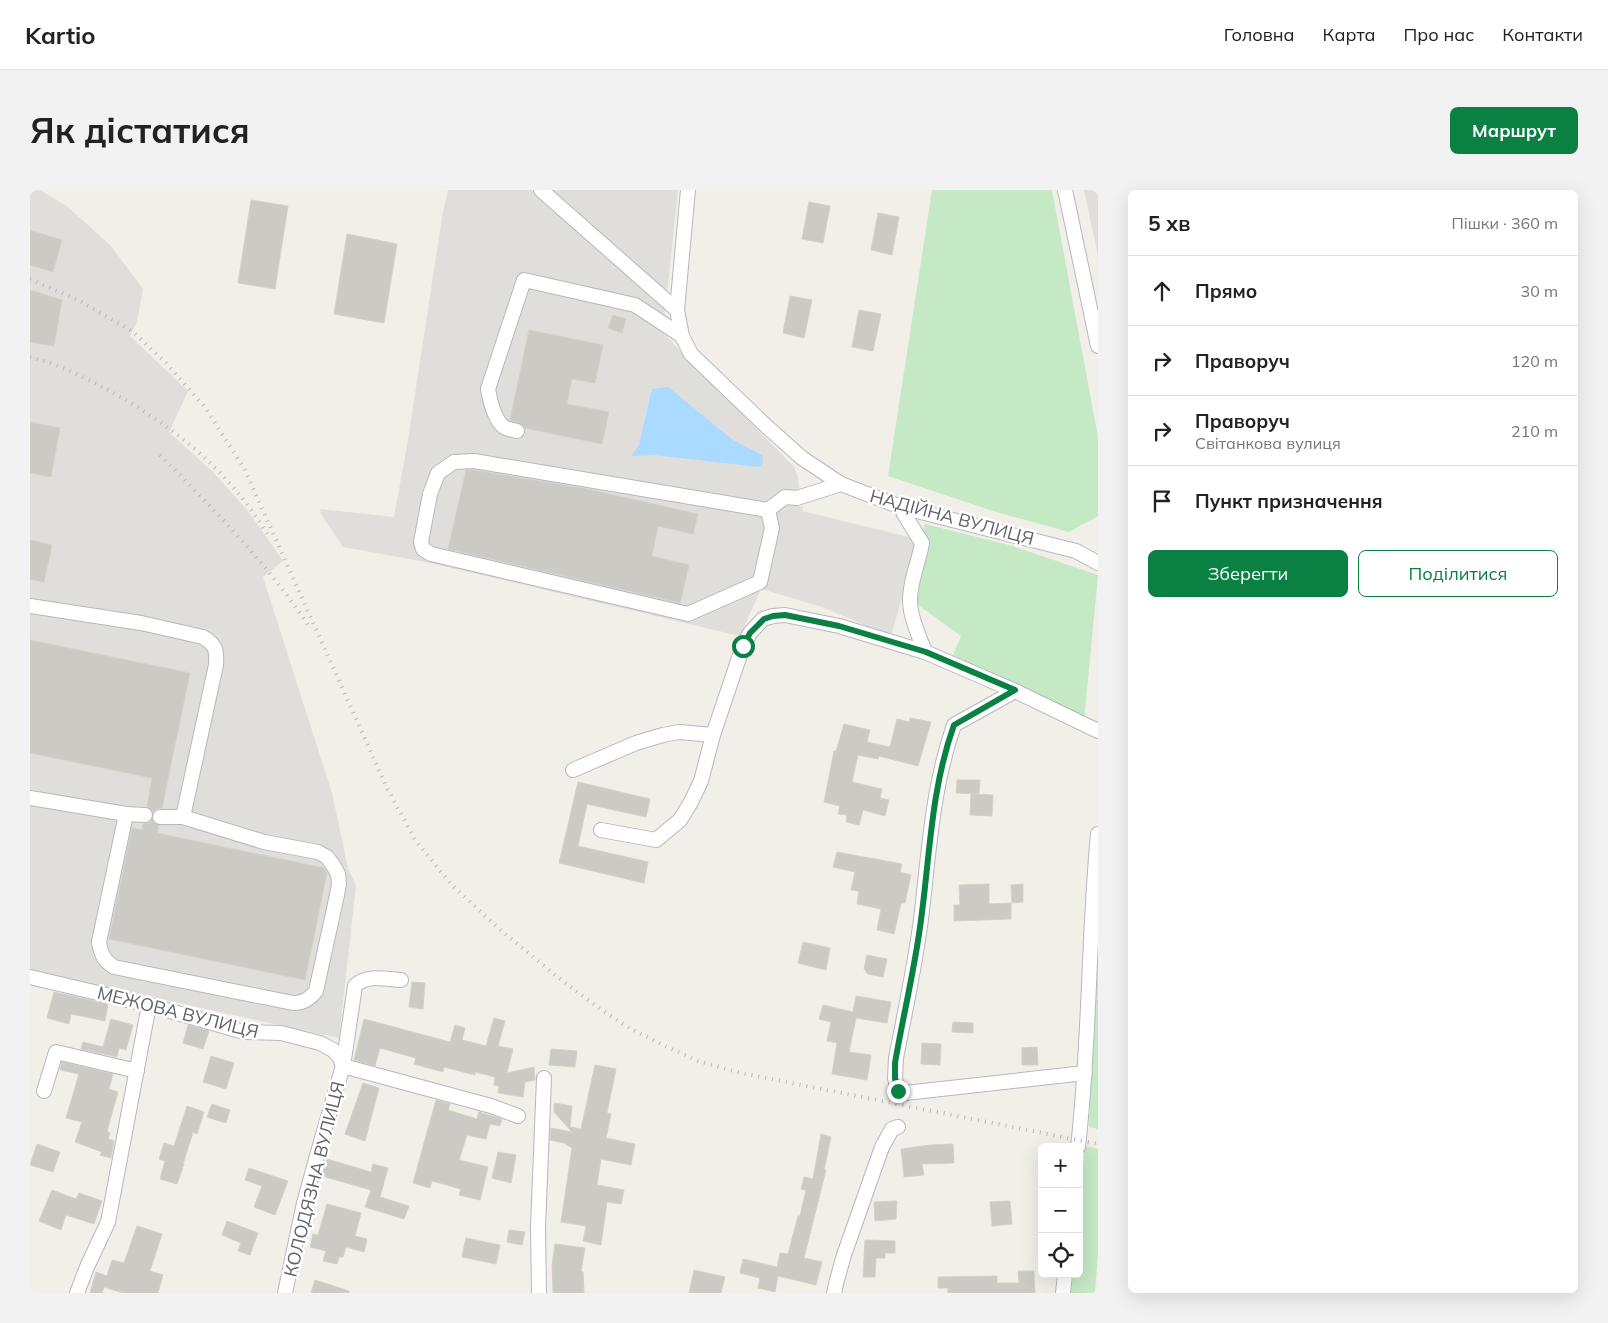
<!DOCTYPE html>
<html lang="uk">
<head>
<meta charset="utf-8">
<style>
  :root { --surface:#fff; --page:#f2f2f2; --text:#222; --muted:#767676; --line:#e0e0e0; --accent:#0b8043 }
  body { margin:0; font-family:Mulish,sans-serif; background:var(--page); color:var(--text) }
  .controls { position:absolute; right:15px; bottom:15px; display:grid; overflow:hidden; border-radius:8px; box-shadow:0 5px 20px #0002 }
  .controls button { width:45px; height:45px; display:grid; place-items:center; padding:0; border:0; border-bottom:1px solid var(--line); background:var(--surface); color:var(--text); font:25px sans-serif }
  .stop { position:absolute; width:15px; height:15px; margin:-11px; border:4px solid #0b8043; border-radius:50%; background:#fff }
  .stop.end { background:#0b8043; border-color:#fff; box-shadow:0 1px 5px #0008 }
  .list { margin:0; padding:0; list-style:none }
  h2 { display:flex; justify-content:space-between; align-items:center; height:65px; margin:0; padding:0 20px; font-size:21px }
  h2 small { font-size:16px; font-weight:400; color:var(--muted) }
  .list li { display:grid; grid-template-columns:32px 1fr auto; gap:15px; align-items:center; box-sizing:border-box; height:70px; padding:0 20px; border-top:1px solid var(--line) }
  .list b { display:block; font-size:19px; white-space:nowrap }
  .list p { margin:0; font-size:16px; white-space:nowrap; color:var(--muted) }
  .list em { font-size:16px; font-style:normal; color:var(--muted) }
  .actions { display:flex; gap:10px; padding:15px 20px }
  .actions a { flex:1; padding:11px 0; border:1px solid var(--accent); border-radius:8px; text-align:center; font-size:18px; color:var(--accent) }
  .actions .main { background:var(--accent); color:#fff }
  .icon { flex:none; width:28px; height:28px; fill:none; stroke:currentColor; stroke-width:2; stroke-linecap:round; stroke-linejoin:round }
  .map { position:relative; flex:none; width:1068px; height:1103px; overflow:hidden; border-radius:8px }
  header { display:flex; align-items:center; gap:30px; box-sizing:border-box; height:70px; padding:0 25px; background:var(--surface); border-bottom:1px solid var(--line) }
  header strong { font-size:24px }
  nav { display:flex; gap:28px; margin-inline-start:auto; font-size:18px }
  .intro { display:flex; align-items:center; justify-content:space-between; box-sizing:border-box; height:120px; padding:0 30px }
  h1 { margin:0; font-size:35px }
  .button { padding:12px 22px; border-radius:8px; background:var(--accent); color:#fff; font-size:18px; font-weight:700 }
  main { display:flex; gap:30px; padding:0 30px }
  aside { flex:1; background:var(--surface); border-radius:8px; box-shadow:0 5px 20px #0002 }
  .map>svg:first-child { display:block }
</style>
</head>
<body>
<header>
<strong>Kartio</strong>
<nav><a>Головна</a><a>Карта</a><a>Про нас</a><a>Контакти</a></nav>
</header>
<div class="intro"><h1>Як дістатися</h1><a class="button">Маршрут</a></div>
<main>
<div class="map">
<svg width="1068" height="1103" viewBox="0 0 1068 1103">
  <rect width="100%" height="100%" fill="#f1efe8"/>
  <!-- industrial -->
  <g fill="#e0deda">
    <path d="M 0,0 L 10,0 L 38,17 L 81,56 L 113,99 L 107,132 L 100,146 L 158,201 L 139,242 L 183,282 L 218,321 L 253,371 L 233,387 L 302,603 L 318,678 L 326,696 L 309,848 L 29,787 L 0,779 Z"/>
    <path d="M 418,0 L 648,0 L 633,143 L 764,277 L 768,287 L 769,298 L 765,315 L 773,317 L 772,321 L 883,348 L 887,355 L 861,446 L 792,417 L 731,399 L 710,446 L 396,372 L 313,357 L 291,324 L 290,319 L 364,327 L 378,250 L 413,21 Z"/>
    <path d="M 1054,0 L 1068,0 L 1068,66 Z"/>
  </g>
  <!-- green -->
  <g fill="#c5e8c5">
    <path d="M 902,0 L 1022,0 L 1068,247 L 1068,326 L 1039,342 L 963,321 L 858,286 Z"/>
    <path d="M 895,334 L 979,355 L 1068,385 L 1054,531 L 923,465 L 931,446 L 873,404 Z"/>
    <path d="M 1068,751 L 1068,939 L 1059,937 L 1065,782 Z"/>
    <path d="M 1055,956 L 1068,959 L 1068,1061 L 1065,1103 L 1041,1103 L 1043,1084 L 1049,1084 L 1049,1013 Z"/>
  </g>
  <!-- water -->
  <path fill="#aadaff" d="M 638,197 L 703,250 L 732,265 L 733,273 L 729,277 L 624,265 L 601,266 L 609,255 L 622,199 Z"/>
  <!-- building -->
  <g fill="#cccac5" stroke="#d6d1c6">
    <path d="M 221,10 L 258,16 L 245,99 L 208,93 Z"/>
    <path d="M 779,12 L 800,16 L 793,53 L 772,49 Z"/>
    <path d="M 848,23 L 869,27 L 862,65 L 841,60 Z"/>
    <path d="M 0,40 L 32,50 L 23,82 L 0,75 Z"/>
    <path d="M 317,44 L 367,54 L 354,133 L 304,124 Z"/>
    <path d="M 0,100 L 32,110 L 24,156 L 0,152 Z"/>
    <path d="M 760,106 L 782,110 L 774,148 L 753,143 Z"/>
    <path d="M 829,120 L 851,124 L 843,161 L 822,157 Z"/>
    <path d="M 583,125 L 596,129 L 592,143 L 578,138 Z"/>
    <path d="M 499,140 L 573,155 L 565,193 L 542,189 L 537,214 L 579,222 L 572,254 L 495,238 L 489,233 L 480,230 Z"/>
    <path d="M 0,232 L 30,238 L 21,287 L 0,283 Z"/>
    <path d="M 436,280 L 443,280 L 558,299 L 668,324 L 663,344 L 628,336 L 622,366 L 659,375 L 650,413 L 418,359 Z"/>
    <path d="M 0,350 L 22,355 L 14,392 L 0,389 Z"/>
    <path d="M 0,450 L 160,483 L 132,618 L 126,619 L 123,622 L 117,617 L 122,588 L 0,563 Z"/>
    <path d="M 880,528 L 901,532 L 888,576 L 849,566 L 848,569 L 828,565 L 822,592 L 852,599 L 850,608 L 859,610 L 855,626 L 833,620 L 829,635 L 816,632 L 817,625 L 808,624 L 810,616 L 794,612 L 804,561 L 806,561 L 814,534 L 840,540 L 837,552 L 860,557 L 867,529 L 879,532 Z"/>
    <path d="M 927,590 L 950,590 L 949,604 L 926,603 Z"/>
    <path d="M 548,592 L 620,609 L 616,627 L 557,614 L 548,656 L 618,672 L 614,693 L 529,673 Z"/>
    <path d="M 941,604 L 963,605 L 962,626 L 940,625 Z"/>
    <path d="M 122,630 L 129,635 L 127,643 L 294,678 L 297,683 L 275,790 L 79,749 L 102,638 L 112,640 L 113,634 L 119,633 Z"/>
    <path d="M 807,662 L 872,674 L 870,682 L 881,685 L 875,713 L 871,713 L 864,744 L 847,740 L 851,719 L 827,714 L 829,701 L 821,700 L 825,682 L 803,677 Z"/>
    <path d="M 959,694 L 959,714 L 981,713 L 981,729 L 924,731 L 924,715 L 930,715 L 929,695 Z"/>
    <path d="M 993,694 L 993,712 L 982,713 L 981,695 Z"/>
    <path d="M 773,752 L 800,758 L 796,780 L 768,773 Z"/>
    <path d="M 837,765 L 857,769 L 853,787 L 838,784 L 834,779 Z"/>
    <path d="M 382,792 L 395,793 L 393,819 L 379,817 Z"/>
    <path d="M 24,802 L 78,814 L 75,831 L 41,824 L 39,834 L 17,828 Z"/>
    <path d="M 826,806 L 861,812 L 857,833 L 826,828 L 819,862 L 841,865 L 837,890 L 802,884 L 807,853 L 797,851 L 801,832 L 789,829 L 793,815 L 823,822 Z"/>
    <path d="M 464,828 L 475,831 L 468,856 L 483,859 L 477,883 L 504,877 L 505,890 L 495,892 L 493,907 L 468,903 L 469,896 L 464,895 L 465,887 L 445,882 L 445,885 L 414,877 L 413,882 L 384,874 L 386,868 L 350,858 L 345,876 L 324,870 L 334,829 L 420,852 L 425,835 L 435,838 L 432,850 L 456,856 Z"/>
    <path d="M 81,829 L 103,835 L 96,860 L 89,858 L 87,867 L 51,859 L 53,852 L 73,857 Z"/>
    <path d="M 923,832 L 943,833 L 943,843 L 922,842 Z"/>
    <path d="M 158,835 L 179,841 L 173,859 L 153,853 Z"/>
    <path d="M 892,853 L 911,854 L 910,875 L 891,874 Z"/>
    <path d="M 1007,857 L 1008,875 L 992,875 L 992,858 Z"/>
    <path d="M 521,859 L 547,861 L 545,877 L 519,875 Z"/>
    <path d="M 181,866 L 204,873 L 196,899 L 173,892 Z"/>
    <path d="M 32,872 L 83,884 L 79,899 L 88,902 L 77,941 L 80,943 L 78,949 L 84,951 L 81,968 L 70,965 L 72,962 L 45,952 L 52,932 L 36,928 L 49,884 L 30,880 Z"/>
    <path d="M 565,875 L 586,879 L 577,923 L 581,924 L 576,948 L 605,954 L 601,975 L 571,969 L 567,995 L 594,1000 L 591,1014 L 577,1012 L 571,1055 L 553,1051 L 556,1036 L 531,1032 L 542,958 L 534,953 L 520,950 L 521,938 L 542,942 L 524,922 L 524,913 L 542,916 L 540,937 L 551,939 Z"/>
    <path d="M 333,893 L 349,898 L 335,951 L 315,944 Z"/>
    <path d="M 406,910 L 420,914 L 418,920 L 447,929 L 449,922 L 472,929 L 470,936 L 460,934 L 456,949 L 437,945 L 429,970 L 458,977 L 450,1010 L 429,1005 L 431,999 L 402,991 L 400,998 L 383,993 Z"/>
    <path d="M 182,914 L 200,920 L 196,933 L 177,927 Z"/>
    <path d="M 157,916 L 174,922 L 167,944 L 163,942 L 153,974 L 154,974 L 147,994 L 130,989 L 135,971 L 129,969 L 134,953 L 144,956 Z"/>
    <path d="M 791,944 L 801,947 L 794,980 L 796,980 L 774,1068 L 792,1072 L 786,1095 L 748,1086 L 745,1102 L 728,1098 L 730,1088 L 710,1083 L 713,1069 L 747,1077 L 750,1063 L 758,1064 L 768,1026 L 770,1026 L 776,1000 L 771,999 L 774,987 L 783,989 Z"/>
    <path d="M 7,954 L 30,962 L 23,982 L 0,975 Z"/>
    <path d="M 923,954 L 924,973 L 892,974 L 894,985 L 874,987 L 871,959 L 900,955 Z"/>
    <path d="M 468,962 L 486,965 L 481,993 L 462,988 Z"/>
    <path d="M 297,969 L 341,982 L 343,974 L 358,978 L 350,1007 L 379,1016 L 374,1029 L 335,1017 L 341,1000 L 292,986 Z"/>
    <path d="M 219,978 L 258,991 L 245,1025 L 224,1017 L 232,996 L 215,990 Z"/>
    <path d="M 22,1000 L 46,1009 L 49,1003 L 72,1011 L 64,1034 L 36,1025 L 31,1040 L 9,1031 Z"/>
    <path d="M 867,1011 L 866,1029 L 845,1031 L 844,1012 Z"/>
    <path d="M 980,1011 L 982,1034 L 962,1036 L 960,1012 Z"/>
    <path d="M 297,1014 L 331,1023 L 325,1046 L 337,1049 L 334,1062 L 316,1057 L 313,1067 L 309,1067 L 307,1074 L 293,1071 L 296,1061 L 280,1057 L 283,1044 L 288,1045 Z"/>
    <path d="M 197,1031 L 228,1043 L 220,1065 L 208,1061 L 211,1053 L 192,1045 Z"/>
    <path d="M 107,1036 L 132,1044 L 120,1081 L 133,1085 L 128,1103 L 93,1103 L 74,1097 L 72,1103 L 60,1103 L 66,1082 L 77,1086 L 82,1070 L 94,1073 Z"/>
    <path d="M 479,1040 L 495,1042 L 492,1055 L 477,1052 Z"/>
    <path d="M 436,1048 L 470,1055 L 466,1074 L 432,1067 Z"/>
    <path d="M 835,1050 L 865,1051 L 865,1063 L 855,1063 L 855,1068 L 846,1068 L 845,1087 L 833,1087 Z"/>
    <path d="M 525,1054 L 555,1058 L 551,1081 L 553,1082 L 554,1103 L 523,1103 L 522,1076 Z"/>
    <path d="M 664,1080 L 695,1087 L 691,1103 L 659,1103 Z"/>
    <path d="M 988,1081 L 1004,1081 L 1005,1103 L 918,1103 L 918,1098 L 908,1098 L 908,1087 L 967,1086 L 967,1093 L 989,1093 Z"/>
    <path d="M 285,1090 L 319,1101 L 319,1103 L 281,1103 Z"/>
  </g>
  <g fill="none" stroke-linecap="round" stroke-linejoin="round">
    <defs>
      <g id="minor">
        <path d="M 511,0 L 647,120"/>
        <path d="M 658,0 L 647,120 L 652,146 L 661,164 L 735,235 L 772,268 L 811,294 L 871,317 L 1046,361 L 1068,373"/>
        <path d="M 1035,0 L 1068,156"/>
        <path d="M 487,241 C 483,240 477,239 474,237 C 464,230 460,210 458,199 L 494,90 L 605,115 L 652,146"/>
        <path d="M 871,317 L 874,324 L 892,353 C 889,372 880,390 880,410 C 880,427 889,446 895,462"/>
        <path d="M 738,320 L 742,338 L 730,392 L 658,424 L 401,364 L 393,359 L 391,352 L 400,304 L 408,283 L 424,272 L 444,271 L 738,320 L 755,307 L 767,308 L 811,294"/>
        <path d="M 0,416 L 111,433 L 173,447 C 186,455 187,460 186,475 L 153,627"/>
        <path d="M 543,580 L 606,553 L 633,545 L 649,542 L 683,545"/>
        <path d="M 0,608 L 96,624 L 115,625"/>
        <path d="M 96,624 L 69,752 C 71,764 74,771 84,777 L 263,813 C 274,813 279,809 286,801 L 307,705 L 309,694 L 308,684 L 303,675 L 297,667 L 288,662 L 234,652 L 153,627 L 130,627"/>
        <path d="M 571,640 L 626,650 L 650,630 L 661,612 L 671,591 L 683,545 L 713,456 L 720,443 L 733,429 L 743,426 L 755,425 L 809,436 L 895,462 L 985,501"/>
        <path d="M 0,787 L 119,815 L 214,842 L 251,843 L 290,853 L 303,860 L 309,866 L 313,876 L 461,916 L 488,926"/>
        <path d="M 1055,883 L 875,903 L 868,901 L 865,888 L 866,868 C 875,822 885,776 891,729 C 899,663 902,598 924,535 L 985,501 L 1068,541"/>
        <path d="M 14,901 L 26,862 L 107,881"/>
        <path d="M 1048,957 C 1060,853 1058,748 1068,644"/>
        <path d="M 47,1103 L 57,1077 L 78,1032 L 119,815"/>
        <path d="M 255,1103 L 274,1013 L 288,962 L 313,876 L 325,796 C 336,784 356,789 371,790"/>
        <path d="M 509,1103 L 508,1037 L 514,888"/>
        <path d="M 804,1103 L 807,1090 L 814,1065 L 852,957 L 862,939 L 868,937"/>
        <path d="M 1033,1103 L 1035,1084"/>
      </g>
    </defs>
    <!-- minor casing -->
    <use href="#minor" stroke="#b5b8bc" stroke-width="16"/>
    <!-- minor -->
    <use href="#minor" stroke="#fff" stroke-width="14"/>
    <!-- rail -->
    <g stroke="#b6b7b8" stroke-width="4" stroke-dasharray="1 6" stroke-linecap="butt">
      <path d="M 0,89 L 48,110 L 102,141 L 136,173 L 174,216 L 214,278 L 356,596 L 385,650 L 422,695 L 468,738 L 525,785 L 566,816 L 599,838 L 635,856 L 668,871 L 711,883 L 1068,954"/>
      <path d="M 0,167 C 28,174 55,188 80,201 C 146,238 198,280 238,345"/>
      <path d="M 130,265 C 183,319 236,372 278,435"/>
    </g>
  </g>
  <g fill="none" stroke-linecap="round" stroke-linejoin="round">
    <!-- route -->
    <path stroke="#0b8043" stroke-width="6" d="M 713,456 L 720,443 L 734,429 L 743,426 L 755,425 L 809,436 L 896,462 L 985,500 L 924,535 C 901,599 900,664 891,730 C 885,778 873,826 865,873 L 865,888 L 868,901"/>
  </g>
  <g text-anchor="middle" dominant-baseline="central" stroke-width="5" stroke-linejoin="round" paint-order="stroke">
    <!-- street labels -->
    <g font-size="18" fill="#5f6368" stroke="#fff">
      <text transform="translate(922 327) rotate(15)">НАДІЙНА ВУЛИЦЯ</text>
      <text transform="translate(148 822) rotate(14)">МЕЖОВА ВУЛИЦЯ</text>
      <text transform="translate(284 989) rotate(-76)">КОЛОДЯЗНА ВУЛИЦЯ</text>
    </g>
  </g>
</svg>
<div class="controls">
<button>+</button>
<button>−</button>
<button><svg class="icon" aria-label="locate" viewBox="0 0 24 24"><circle cx="12" cy="12" r="6"/><path d="M12 2v4M12 18v4M2 12h4M18 12h4"/></svg></button>
</div>
<div class="stop" style="left:713px;top:456px"></div>
<div class="stop end" style="left:868px;top:901px"></div>
</div>
<aside>
<h2>5 хв<small>Пішки · 360 m</small></h2>
<ul class="list">
<li><svg class="icon" aria-label="ahead" viewBox="0 0 24 24"><path d="M12 20V5M6 11l6-6 6 6"/></svg><div><b>Прямо</b></div><em>30 m</em></li>
<li><svg class="icon" aria-label="right" viewBox="0 0 24 24"><path d="M7 20v-9h11M14 6l5 5-5 5"/></svg><div><b>Праворуч</b></div><em>120 m</em></li>
<li><svg class="icon" aria-label="right" viewBox="0 0 24 24"><path d="M7 20v-9h11M14 6l5 5-5 5"/></svg><div><b>Праворуч</b><p>Світанкова вулиця</p></div><em>210 m</em></li>
<li><svg class="icon" aria-label="arrive" viewBox="0 0 24 24"><path d="M6 21V4h12l-3 4 3 4H6"/></svg><div><b>Пункт призначення</b></div></li>
</ul>
<div class="actions"><a class="main">Зберегти</a><a>Поділитися</a></div>
</aside>
</main>
</body>
</html>
